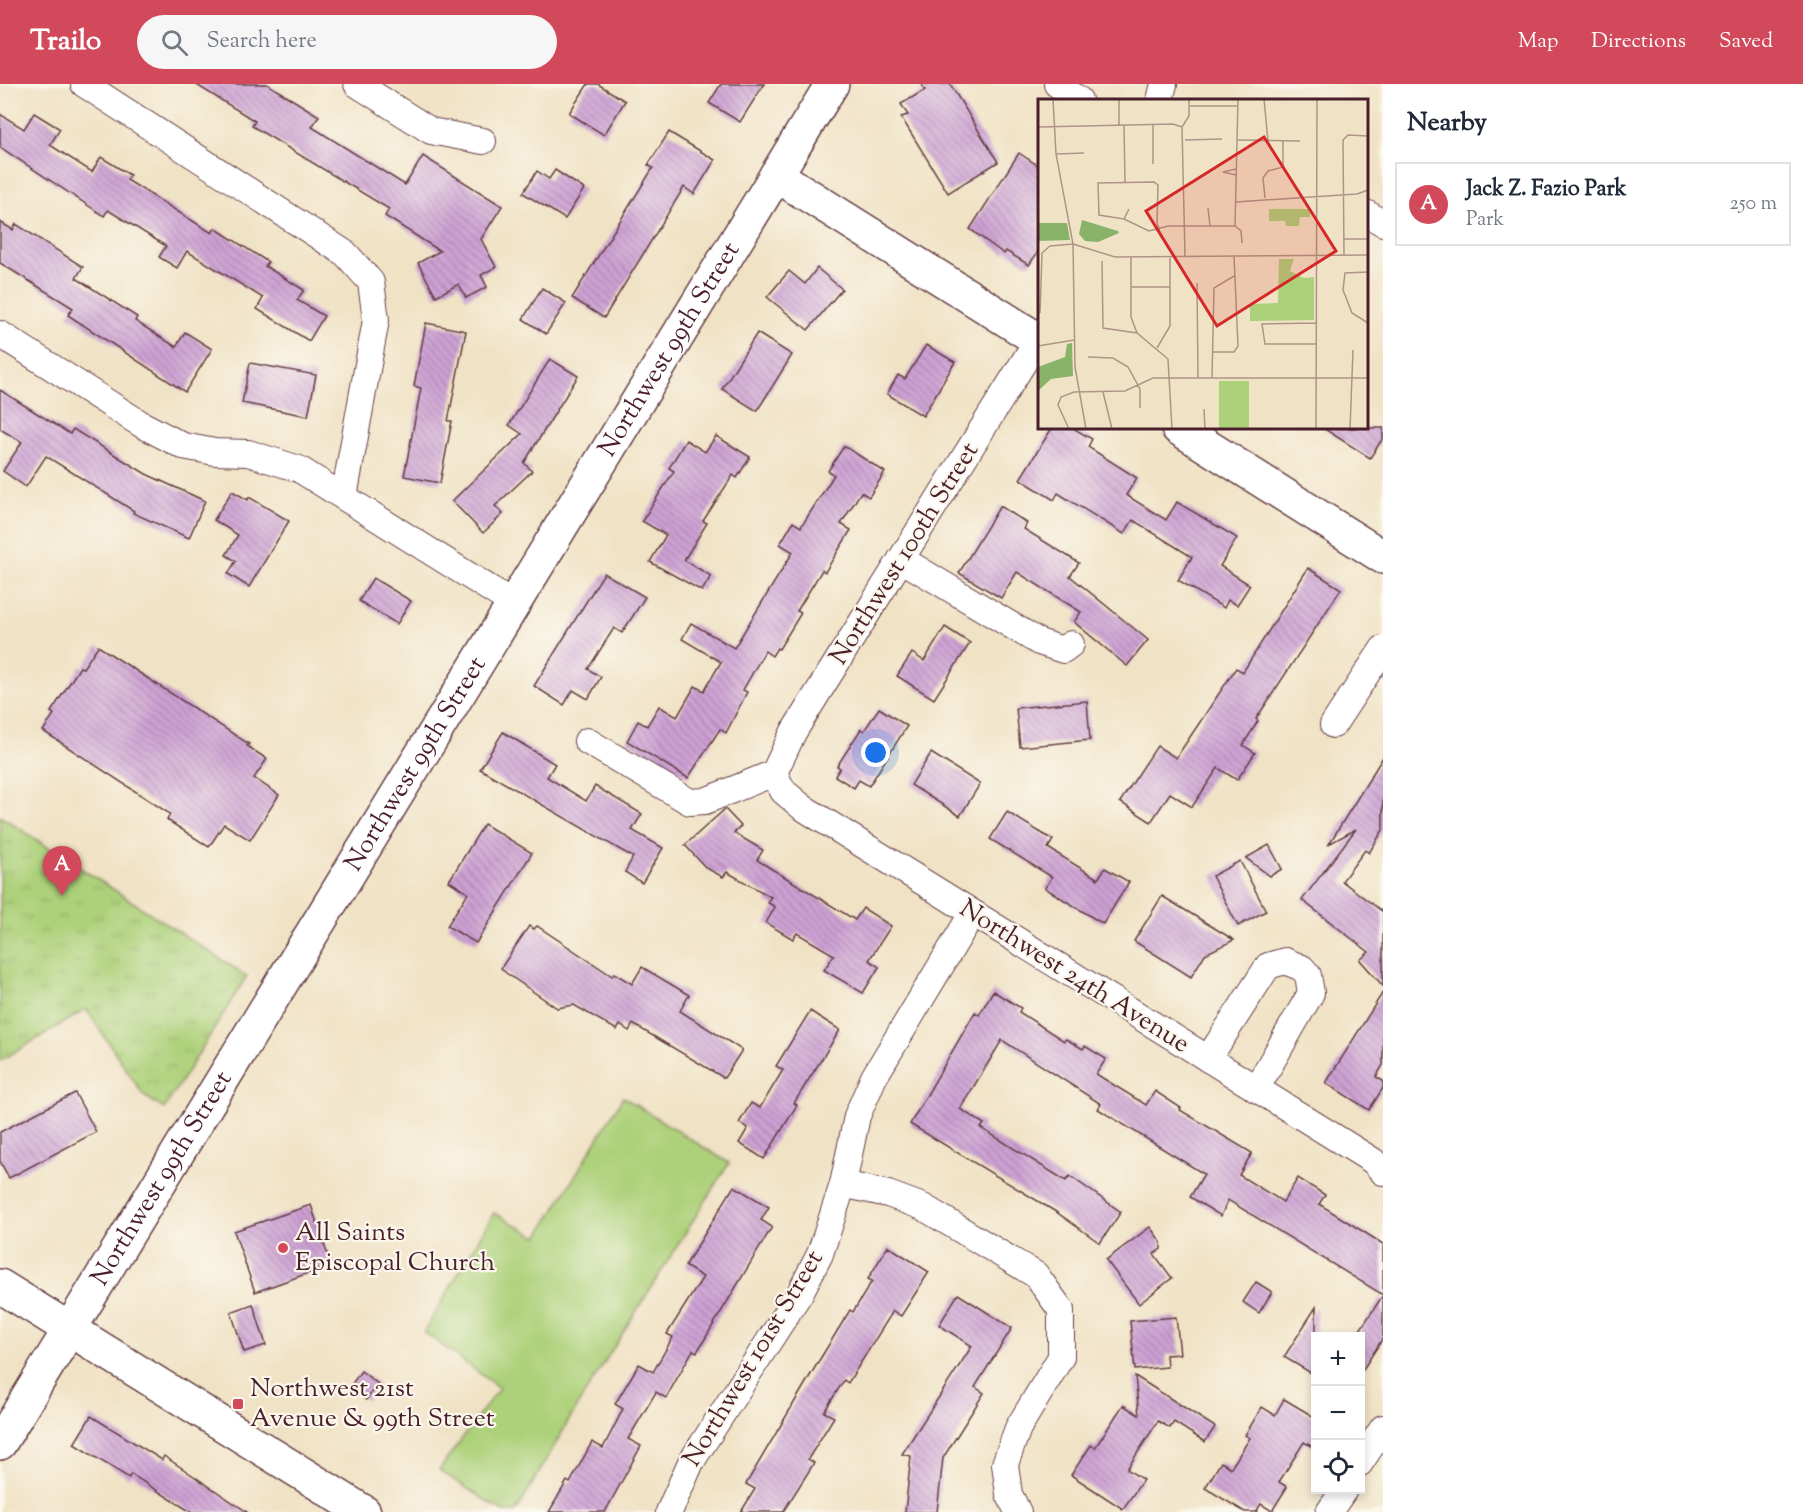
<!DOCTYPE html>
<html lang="en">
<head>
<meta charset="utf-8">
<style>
  :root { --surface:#fff; --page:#f6f6f7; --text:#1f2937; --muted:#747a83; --line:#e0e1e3; --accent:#d1495b }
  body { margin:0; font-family:"Sorts Mill Goudy",serif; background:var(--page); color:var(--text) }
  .controls { position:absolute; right:18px; bottom:18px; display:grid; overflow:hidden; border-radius:0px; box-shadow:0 3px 9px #0003 }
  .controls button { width:54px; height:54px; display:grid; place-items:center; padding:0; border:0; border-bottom:2px solid var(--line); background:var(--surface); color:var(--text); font:30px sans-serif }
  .you { position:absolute; left:876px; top:669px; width:21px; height:21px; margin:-15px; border:4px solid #fff; border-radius:50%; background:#1a73e8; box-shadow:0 0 0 9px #1a73e833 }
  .badge { display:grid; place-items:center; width:39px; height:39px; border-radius:50%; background:var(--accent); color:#fff; font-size:20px; font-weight:700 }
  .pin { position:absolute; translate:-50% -50px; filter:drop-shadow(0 2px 3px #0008) }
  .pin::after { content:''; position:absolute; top:32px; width:21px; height:18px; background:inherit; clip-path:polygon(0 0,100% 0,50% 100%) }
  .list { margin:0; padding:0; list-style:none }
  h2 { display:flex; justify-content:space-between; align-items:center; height:78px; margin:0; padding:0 24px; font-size:26px }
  h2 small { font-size:20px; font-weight:400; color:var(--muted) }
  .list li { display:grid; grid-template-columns:39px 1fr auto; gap:18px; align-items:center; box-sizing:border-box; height:84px; margin:0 12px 12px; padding:0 12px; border:2px solid var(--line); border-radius:0px }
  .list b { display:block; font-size:22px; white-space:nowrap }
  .list p { margin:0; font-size:20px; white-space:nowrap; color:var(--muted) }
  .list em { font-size:20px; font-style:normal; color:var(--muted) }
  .icon { flex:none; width:33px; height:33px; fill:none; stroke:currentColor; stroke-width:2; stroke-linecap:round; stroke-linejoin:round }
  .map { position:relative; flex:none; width:1383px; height:1428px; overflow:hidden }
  header { display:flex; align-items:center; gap:36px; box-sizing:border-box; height:84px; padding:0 30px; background:var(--accent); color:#fff }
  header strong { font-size:28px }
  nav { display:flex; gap:33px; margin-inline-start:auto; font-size:21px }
  .search { width:420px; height:54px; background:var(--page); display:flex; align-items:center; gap:15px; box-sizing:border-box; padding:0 21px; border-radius:33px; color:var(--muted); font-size:22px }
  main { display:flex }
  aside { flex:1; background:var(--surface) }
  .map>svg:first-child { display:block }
</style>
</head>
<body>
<header>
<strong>Trailo</strong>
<div class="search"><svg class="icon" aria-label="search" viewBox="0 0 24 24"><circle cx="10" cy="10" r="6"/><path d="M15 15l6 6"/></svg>Search here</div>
<nav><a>Map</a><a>Directions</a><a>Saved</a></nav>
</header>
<main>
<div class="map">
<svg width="1383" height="1428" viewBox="0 0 1383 1428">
  <defs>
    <pattern id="grass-tufts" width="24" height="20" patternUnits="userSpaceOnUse" patternTransform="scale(1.5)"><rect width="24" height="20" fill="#add17a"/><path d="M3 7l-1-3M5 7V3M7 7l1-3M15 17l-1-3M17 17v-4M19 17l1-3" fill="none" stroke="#96b36a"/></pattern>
    <pattern id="building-back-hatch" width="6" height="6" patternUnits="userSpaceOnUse" patternTransform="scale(1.5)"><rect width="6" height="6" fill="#cda1d4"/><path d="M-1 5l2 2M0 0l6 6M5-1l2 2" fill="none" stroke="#a883ac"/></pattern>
  </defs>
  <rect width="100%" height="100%" fill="#fbf7ec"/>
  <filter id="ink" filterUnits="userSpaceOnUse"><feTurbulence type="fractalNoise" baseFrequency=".0167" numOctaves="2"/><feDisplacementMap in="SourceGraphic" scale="12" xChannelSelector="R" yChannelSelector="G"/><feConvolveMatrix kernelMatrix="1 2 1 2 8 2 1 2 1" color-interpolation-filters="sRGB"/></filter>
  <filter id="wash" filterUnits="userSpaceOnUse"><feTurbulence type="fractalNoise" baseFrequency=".008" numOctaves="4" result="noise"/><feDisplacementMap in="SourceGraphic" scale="24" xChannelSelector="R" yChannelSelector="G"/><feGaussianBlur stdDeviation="1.35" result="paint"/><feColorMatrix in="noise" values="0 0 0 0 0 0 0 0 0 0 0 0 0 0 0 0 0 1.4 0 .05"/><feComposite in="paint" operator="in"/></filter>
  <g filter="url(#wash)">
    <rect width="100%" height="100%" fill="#f0e2c5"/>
    <!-- grass -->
    <path fill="url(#grass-tufts)" stroke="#7c7852" stroke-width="1.5" d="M 0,732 L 247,892 L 164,1025 L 144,1012 L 86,925 L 0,977 Z"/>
    <!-- pitch -->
    <path fill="#add17a" stroke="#7c7852" stroke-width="1.5" d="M 623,1013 L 729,1079 L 579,1319 L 516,1428 L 503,1428 L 439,1386 L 499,1304 L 424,1248 L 494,1129 L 538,1153 Z"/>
    <g id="blocks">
      <!-- building -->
      <g fill="url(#building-back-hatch)">
        <path d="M 195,0 L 267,0 L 319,32 L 312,43 L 405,101 L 423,72 L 502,122 L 481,155 L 496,183 L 481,191 L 487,203 L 466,214 L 459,200 L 436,212 L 418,179 L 440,167 L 385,132 L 389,125 L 252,42 L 255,37 Z"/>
        <path d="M 588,0 L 598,0 L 625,17 L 604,51 L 569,29 Z"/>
        <path d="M 721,0 L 764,0 L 740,38 L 709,19 Z"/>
        <path d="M 921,0 L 950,0 L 998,78 L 948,109 L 901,33 L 908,31 L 901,20 L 925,6 Z"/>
        <path d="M 34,29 L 60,45 L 50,61 L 92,88 L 101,73 L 130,91 L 127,96 L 212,149 L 215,144 L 268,178 L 265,182 L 304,206 L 297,216 L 324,232 L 309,257 L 257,225 L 263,214 L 187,167 L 177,184 L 159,173 L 166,162 L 108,126 L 104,132 L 0,63 L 0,30 L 24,45 Z"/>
        <path d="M 669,48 L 715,76 L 694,110 L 684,103 L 604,234 L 572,214 L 653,84 L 648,81 Z"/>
        <path d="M 1019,69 L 1040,83 L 1040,165 L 1029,181 L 1006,167 L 1004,170 L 970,145 Z"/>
        <path d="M 555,86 L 584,105 L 565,135 L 523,109 L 537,87 L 549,95 Z"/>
        <path d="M 0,138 L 13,146 L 16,140 L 83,183 L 76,194 L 137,233 L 135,237 L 176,263 L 185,248 L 212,265 L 185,308 L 68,231 L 73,224 L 0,179 Z"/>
        <path d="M 817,184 L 842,205 L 808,246 L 767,213 L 789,187 L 805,200 Z"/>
        <path d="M 542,204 L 566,219 L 546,250 L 523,235 Z"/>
        <path d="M 426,239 L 466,247 L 448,337 L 452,337 L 440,399 L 404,392 L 421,304 L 414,302 Z"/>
        <path d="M 757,249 L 792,271 L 757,327 L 722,305 Z"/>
        <path d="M 926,261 L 955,278 L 923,332 L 887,310 L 898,291 L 905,295 Z"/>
        <path d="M 550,275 L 578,292 L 524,379 L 532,387 L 495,422 L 503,430 L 483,449 L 452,417 L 522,350 L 509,341 Z"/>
        <path d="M 250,279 L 316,291 L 308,332 L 242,319 Z"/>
        <path d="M 0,306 L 70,350 L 73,345 L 146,390 L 205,417 L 189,454 L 133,429 L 134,427 L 46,372 L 26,403 L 3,387 L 22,358 L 0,345 Z"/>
        <path d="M 1052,344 L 1073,344 L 1092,355 L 1088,363 L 1137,394 L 1126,411 L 1166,436 L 1177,418 L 1237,454 L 1220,482 L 1250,501 L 1237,521 L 1228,516 L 1224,524 L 1178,496 L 1192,473 L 1133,436 L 1124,450 L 1058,409 L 1054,416 L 1020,395 Z"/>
        <path d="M 1323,344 L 1383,344 L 1383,354 L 1370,374 Z"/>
        <path d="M 716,352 L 750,373 L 737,394 L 733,391 L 703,437 L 707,439 L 684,476 L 711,492 L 702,507 L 650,478 L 666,451 L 642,437 L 674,387 L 669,384 L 686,356 L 705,368 Z"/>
        <path d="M 844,362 L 885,388 L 869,413 L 861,408 L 841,440 L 851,446 L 825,488 L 822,486 L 797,527 L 801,529 L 779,565 L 777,564 L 772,572 L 765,567 L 743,606 L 747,608 L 726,649 L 720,645 L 688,694 L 627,657 L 638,637 L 647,642 L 659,622 L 677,633 L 695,602 L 704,607 L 721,578 L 682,555 L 691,539 L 734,564 L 793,468 L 780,460 L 793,438 L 801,443 L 834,391 L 828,387 Z"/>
        <path d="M 232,407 L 248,416 L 249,413 L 289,437 L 249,503 L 228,490 L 236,477 L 226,471 L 238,451 L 214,436 Z"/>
        <path d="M 1000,422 L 1027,439 L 1024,445 L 1079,479 L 1070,492 L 1148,556 L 1127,582 L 1074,538 L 1081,528 L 1017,488 L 1001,514 L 959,489 Z"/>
        <path d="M 1308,484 L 1341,505 L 1256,635 L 1258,637 L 1243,661 L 1255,669 L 1237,696 L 1218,684 L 1192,723 L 1170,709 L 1151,738 L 1120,718 L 1157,662 L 1176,674 L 1236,584 L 1243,588 Z"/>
        <path d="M 604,489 L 645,513 L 622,549 L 614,544 L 588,585 L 601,593 L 588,615 L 573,606 L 564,621 L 534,602 Z"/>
        <path d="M 373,494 L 411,517 L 397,540 L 359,517 Z"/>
        <path d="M 945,543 L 970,559 L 934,615 L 897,592 L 912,569 L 924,577 Z"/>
        <path d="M 98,562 L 249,660 L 247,662 L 267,675 L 254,694 L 279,711 L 250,756 L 224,740 L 209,763 L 167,736 L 170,730 L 43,647 L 54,630 L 51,628 L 80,583 L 83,584 Z"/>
        <path d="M 1087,617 L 1090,656 L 1020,663 L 1016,624 Z"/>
        <path d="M 879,624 L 907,642 L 869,702 L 859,696 L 854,704 L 835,692 L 840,684 L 837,682 L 861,645 L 864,647 Z"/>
        <path d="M 503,648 L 555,680 L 547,693 L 586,717 L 595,702 L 642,730 L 632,746 L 663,764 L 642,799 L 625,788 L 633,773 L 480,685 Z"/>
        <path d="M 931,669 L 980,700 L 960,732 L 911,701 Z"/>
        <path d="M 1383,673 L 1383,746 L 1369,769 L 1365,766 L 1342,797 L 1383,828 L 1383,902 L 1360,876 L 1369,868 L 1302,816 L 1356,745 L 1329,760 Z"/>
        <path d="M 725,725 L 741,742 L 734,749 L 763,766 L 757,776 L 855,836 L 863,824 L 891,842 L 869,876 L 879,883 L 863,909 L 824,886 L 834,871 L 797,849 L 793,855 L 766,839 L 775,823 L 767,818 L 771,813 L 727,788 L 723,793 L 706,784 L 685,761 Z"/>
        <path d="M 1007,728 L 1053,756 L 1048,764 L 1098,795 L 1105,784 L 1129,798 L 1103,840 L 1045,804 L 1052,793 L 990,755 Z"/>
        <path d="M 484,740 L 532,769 L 476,859 L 447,842 L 468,809 L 449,797 Z"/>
        <path d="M 1269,761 L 1282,785 L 1270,792 L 1246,774 Z"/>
        <path d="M 1240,777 L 1266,827 L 1238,842 L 1212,792 Z"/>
        <path d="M 1162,812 L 1234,856 L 1205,870 L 1191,893 L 1134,857 Z"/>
        <path d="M 529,842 L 534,845 L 537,842 L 612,892 L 614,889 L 632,900 L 642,883 L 689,911 L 680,927 L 742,966 L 724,994 L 633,940 L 629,947 L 620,941 L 617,946 L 574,921 L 557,924 L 506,889 L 501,884 Z"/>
        <path d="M 993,907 L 1021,924 L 1019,928 L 1064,957 L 1066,955 L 1083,965 L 1085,962 L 1106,975 L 1096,990 L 1146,1021 L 1155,1007 L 1181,1024 L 1180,1026 L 1252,1069 L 1239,1091 L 1283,1118 L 1298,1094 L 1325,1111 L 1319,1120 L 1383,1160 L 1383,1211 L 1228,1116 L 1221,1132 L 1190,1113 L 1204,1090 L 1098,1025 L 1101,1020 L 1002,956 L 960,1025 L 984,1040 L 981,1044 L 1066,1097 L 1070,1092 L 1121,1128 L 1100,1159 L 1056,1128 L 910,1040 L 975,928 L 979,931 Z"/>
        <path d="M 1383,908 L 1383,981 L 1376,993 L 1383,997 L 1383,1004 L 1369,1026 L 1326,999 Z"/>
        <path d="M 810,927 L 840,946 L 794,1019 L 797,1021 L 764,1075 L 739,1059 L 748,1044 L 739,1039 L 751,1019 L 760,1024 L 783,986 L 776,982 Z"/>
        <path d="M 75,1009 L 96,1048 L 9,1094 L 0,1077 L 0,1048 Z"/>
        <path d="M 734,1102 L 769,1123 L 761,1136 L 772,1143 L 697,1268 L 693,1266 L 666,1314 L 656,1308 L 628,1355 L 641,1362 L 605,1428 L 549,1428 L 567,1397 L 570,1399 L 592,1358 L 603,1364 L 623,1325 L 615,1320 L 639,1280 L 653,1288 L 673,1253 L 667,1250 L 703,1193 L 685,1182 Z"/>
        <path d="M 311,1121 L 331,1181 L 255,1208 L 234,1147 Z"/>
        <path d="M 1150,1143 L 1161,1158 L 1161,1165 L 1154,1170 L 1172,1194 L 1139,1220 L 1106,1176 Z"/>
        <path d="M 888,1162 L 929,1188 L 901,1232 L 893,1227 L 848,1299 L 844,1296 L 824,1328 L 834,1333 L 808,1375 L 814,1379 L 783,1428 L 741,1428 L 755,1405 L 746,1400 L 817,1280 L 850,1226 L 853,1228 L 872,1197 L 868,1195 Z"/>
        <path d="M 1256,1198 L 1272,1208 L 1259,1229 L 1243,1218 Z"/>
        <path d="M 958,1210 L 1012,1244 L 975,1303 L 984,1309 L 943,1374 L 937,1428 L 905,1428 L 911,1372 L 902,1370 L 972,1262 L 939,1241 Z"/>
        <path d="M 1383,1211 L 1383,1254 L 1360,1290 L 1360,1246 Z"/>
        <path d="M 253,1220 L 266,1261 L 244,1268 L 231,1228 Z"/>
        <path d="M 1316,1223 L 1316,1292 L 1284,1273 Z"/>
        <path d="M 1176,1233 L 1180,1270 L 1166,1271 L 1167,1283 L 1135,1286 L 1130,1237 Z"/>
        <path d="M 361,1287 L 378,1300 L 366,1316 L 349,1304 Z"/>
        <path d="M 1135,1292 L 1215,1343 L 1205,1358 L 1174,1338 L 1170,1344 L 1158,1337 L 1127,1385 L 1143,1396 L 1123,1425 L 1071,1391 L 1091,1361 L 1095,1364 L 1123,1321 L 1139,1331 Z"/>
        <path d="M 1284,1315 L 1316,1334 L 1316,1365 L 1304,1358 L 1279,1398 L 1287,1403 L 1272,1427 L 1261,1420 L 1256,1428 L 1245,1428 L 1205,1404 L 1221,1378 L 1231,1384 L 1250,1354 L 1245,1351 L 1262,1323 L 1275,1331 Z"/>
        <path d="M 91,1332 L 162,1376 L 164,1372 L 247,1428 L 191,1428 L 131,1390 L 129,1394 L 74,1360 Z"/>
      </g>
    </g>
  </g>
  <g filter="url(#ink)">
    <use href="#blocks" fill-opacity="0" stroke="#633c42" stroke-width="1.5"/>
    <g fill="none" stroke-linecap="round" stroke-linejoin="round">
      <defs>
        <g id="minor">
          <path d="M 84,0 L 346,170 L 371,198 L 376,236 L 344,413"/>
          <path d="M 357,0 L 431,47 L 483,57"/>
          <path d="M 1057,0 L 1079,16"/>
          <path d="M 1160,16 L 1164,0"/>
          <path d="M 1366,129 L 1383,139"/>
          <path d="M 0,250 L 141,340 L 183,362 L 215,368 L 248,369 L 299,385 L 514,520"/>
          <path d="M 901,475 L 1039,558 L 1063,566 L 1071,560"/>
          <path d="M 1333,641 L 1383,565"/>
          <path d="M 587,657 L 690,718 L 705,717 L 774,689"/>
          <path d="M 774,689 L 783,707 L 802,723 L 1373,1077 L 1383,1088"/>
          <path d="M 774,689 L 794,647 L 1040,252"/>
          <path d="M 1208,975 L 1268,882 L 1285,877 L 1302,884 L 1308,891 L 1311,909 L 1256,1005"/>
          <path d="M 843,1100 L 888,1110 L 923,1123 L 1036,1191 L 1061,1226 L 1061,1273 L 1018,1344 L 1005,1380 L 1009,1410 L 1018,1428"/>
          <path d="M 1360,1379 L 1383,1344"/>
          <path d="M 669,1428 L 691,1378 L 800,1209 L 820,1170 L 843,1100 L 857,1032 L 874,993 L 972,830"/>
          <path d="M 1329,1428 L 1344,1406"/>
        </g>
        <g id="tertiary">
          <path d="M 776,91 L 1040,257"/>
          <path d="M 1178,344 L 1383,473"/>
          <path d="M 0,1202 L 364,1428"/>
        </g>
        <g id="secondary">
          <path id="s1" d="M 0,1359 L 832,0"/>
        </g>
      </defs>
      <!-- minor casing -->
      <use href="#minor" stroke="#633c42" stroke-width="28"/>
      <!-- tertiary casing -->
      <use href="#tertiary" stroke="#633c42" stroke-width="36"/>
      <!-- secondary casing -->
      <use href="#secondary" stroke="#633c42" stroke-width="36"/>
      <!-- minor -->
      <use href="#minor" stroke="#fff" stroke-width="26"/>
      <!-- tertiary -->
      <use href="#tertiary" stroke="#fff" stroke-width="33"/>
      <!-- secondary -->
      <use href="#secondary" stroke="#fff" stroke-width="33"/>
    </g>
  </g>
  <!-- markers -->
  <g fill="#d1495b" stroke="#fbf7ec" stroke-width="2">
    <circle cx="283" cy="1164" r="6"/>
    <rect x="232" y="1314" width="12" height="12" rx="3"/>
  </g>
  <g text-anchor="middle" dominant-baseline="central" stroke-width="4.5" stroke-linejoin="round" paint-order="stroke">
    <!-- street labels -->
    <g font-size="26" fill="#4a1f2b" stroke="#fbf7ec">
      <text stroke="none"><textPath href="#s1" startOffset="1282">Northwest 99th Street</textPath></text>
      <text transform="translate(905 470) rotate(-58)">Northwest 100th Street</text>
      <text stroke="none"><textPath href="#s1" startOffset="796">Northwest 99th Street</textPath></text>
      <text transform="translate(1074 893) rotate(32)">Northwest 24th Avenue</text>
      <text stroke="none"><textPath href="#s1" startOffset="310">Northwest 99th Street</textPath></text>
      <text transform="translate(754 1275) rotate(-59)">Northwest 101st Street</text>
    </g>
    <!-- poi labels -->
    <g font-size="26" fill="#4a1f2b" stroke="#fbf7ec" text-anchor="start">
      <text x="295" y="1149">All Saints<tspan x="295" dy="30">Episcopal Church</tspan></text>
      <text x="250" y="1305">Northwest 21st<tspan x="250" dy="30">Avenue &amp; 99th Street</tspan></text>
    </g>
  </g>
  <!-- overview -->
  <g transform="translate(1038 15)">
    <rect width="330" height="330" fill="#f0e2c5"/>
    <path d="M 241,160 L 256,160 L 252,172 L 266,179 L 276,178 L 276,221 L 212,222 L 212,205 L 240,204 Z" fill="#add17a"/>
    <path d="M 44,121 L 80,132 L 81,134 L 60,143 L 47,142 L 41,135 ZM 0,124 L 29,124 L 32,141 L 0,142 ZM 34,244 L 35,277 L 13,280 L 0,292 L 0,268 L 27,258 L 29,245 Z" fill="#8ab36a"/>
    <path d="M 231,110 L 272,110 L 272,118 L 262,118 L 261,127 L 248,127 L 247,122 L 231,122 ZM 181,282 L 211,282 L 211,330 L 181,330 Z" fill="#add17a"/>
    <path fill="none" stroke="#ae9487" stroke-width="1.5" d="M 15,0 L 18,55 L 35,145 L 37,268 L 48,330M 81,0 L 81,26M 226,0 L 230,42M 152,7 L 200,7M 86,26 L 87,83M 115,26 L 115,65M 0,28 L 135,25 L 144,28M 144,28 L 147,157M 144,28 L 151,17 L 151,0M 147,41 L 184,40M 200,41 L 262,42M 18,55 L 46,54M 198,70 L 185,73 L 198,76M 227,99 L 225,79 L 230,72 L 245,68 L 245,42M 198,103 L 319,95 L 330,91M 170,109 L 172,127M 91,110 L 86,120 L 61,116 L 60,84 L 116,83 L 120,86 L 119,124 L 124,140M 86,120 L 111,132 L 130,127 L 197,127M 197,127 L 200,0M 197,127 L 203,132 L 204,144M 306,140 L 330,140M 35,145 L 77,158 L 330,156M 306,156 L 305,41 L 310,36 L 330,37M 93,158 L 93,218 L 99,234M 64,162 L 65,229 L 99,234 L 130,260 L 134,330M 330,173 L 307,174 L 305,191 L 314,214 L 330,224M 159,184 L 160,279M 93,188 L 132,188M 2,214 L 4,154 L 12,147 L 35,145M 278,224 L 224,225 L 227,245 L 279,245M 0,247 L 36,241M 119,249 L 132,227 L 132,158M 175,253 L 196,253 L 200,247 L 196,157M 50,258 L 75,259 L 90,268 L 102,290 L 102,309M 174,279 L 176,189 L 196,177M 65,293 L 74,330M 166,310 L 167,330M 31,330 L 20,306 L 23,298 L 36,293 L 87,292 L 115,279 L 330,279M 278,330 L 279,0M 312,330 L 315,251"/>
    <path fill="#d62828" fill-opacity="0.15" stroke="#d62828" stroke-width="3" d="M 226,38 L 298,152 L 179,227 L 108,112 Z"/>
    <rect width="330" height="330" fill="none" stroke="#4a1f2b" stroke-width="3"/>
  </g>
</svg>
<div class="controls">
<button>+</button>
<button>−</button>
<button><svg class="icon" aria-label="locate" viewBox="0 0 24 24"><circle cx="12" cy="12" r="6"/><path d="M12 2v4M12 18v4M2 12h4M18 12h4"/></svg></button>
</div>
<div class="you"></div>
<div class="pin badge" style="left:62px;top:812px">A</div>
</div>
<aside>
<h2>Nearby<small></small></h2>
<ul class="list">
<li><span class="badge">A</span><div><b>Jack Z. Fazio Park</b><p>Park</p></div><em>250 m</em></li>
</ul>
</aside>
</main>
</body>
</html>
